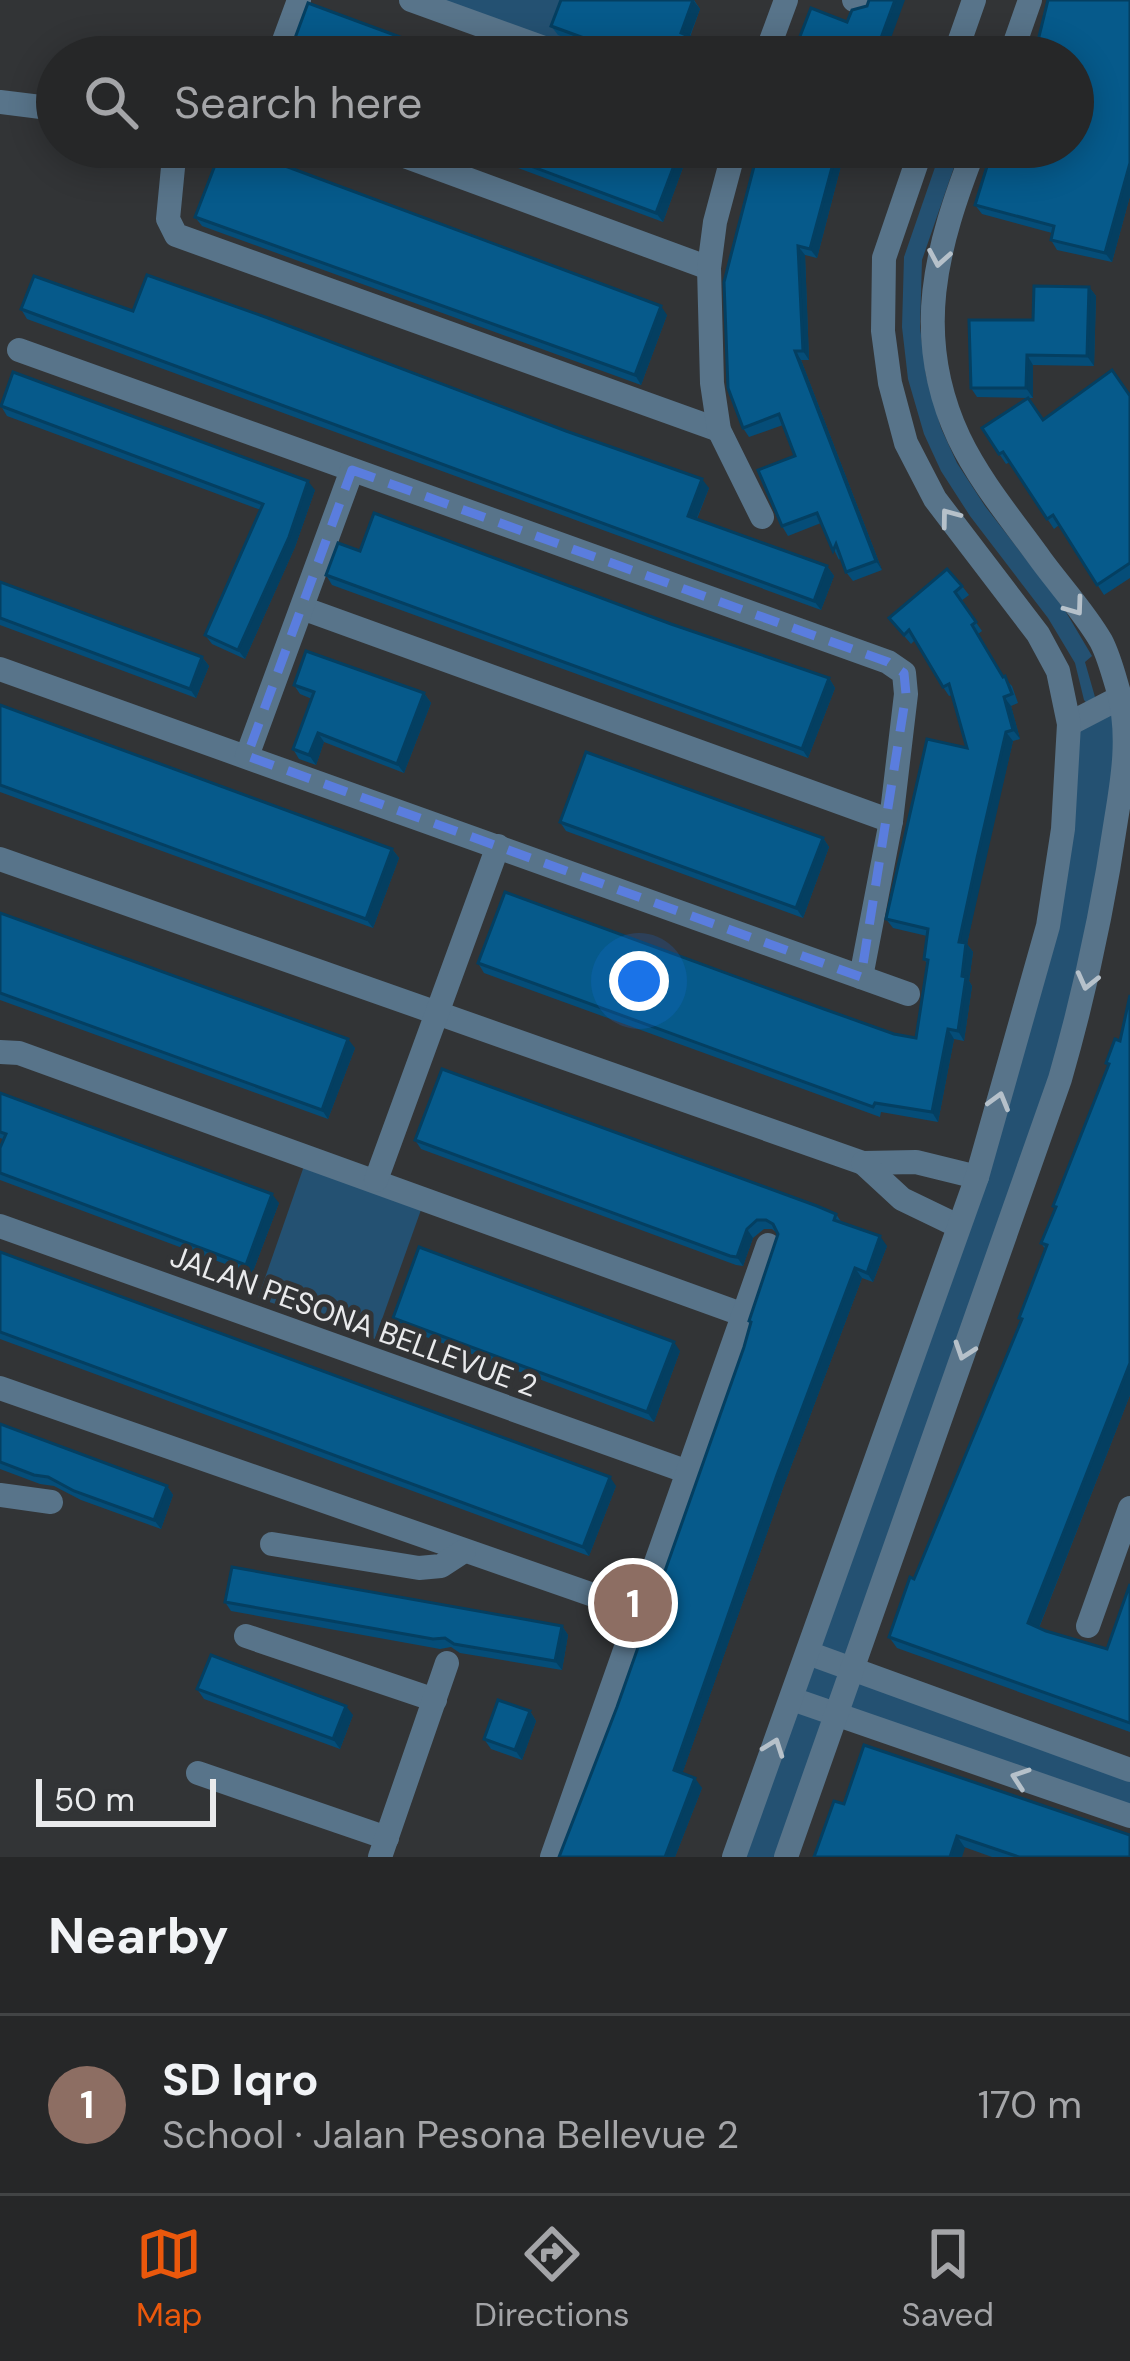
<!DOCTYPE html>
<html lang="en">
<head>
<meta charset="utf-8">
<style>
  :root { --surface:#262728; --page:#323334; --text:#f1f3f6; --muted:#a4a5a8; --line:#424445; --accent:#ea580c }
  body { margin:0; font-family:"DM Sans",sans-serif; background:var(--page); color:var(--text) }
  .scale { position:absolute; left:36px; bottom:30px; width:180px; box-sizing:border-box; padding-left:12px; border:6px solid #e9eaec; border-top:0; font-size:33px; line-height:42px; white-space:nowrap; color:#e9eaec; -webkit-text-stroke:9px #323436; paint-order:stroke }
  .you { position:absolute; left:639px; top:981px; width:42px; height:42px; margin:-30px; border:9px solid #fff; border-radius:50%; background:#1a73e8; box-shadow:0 0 0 18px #1a73e833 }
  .badge { display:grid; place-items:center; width:78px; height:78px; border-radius:50%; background:var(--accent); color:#fff; font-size:39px; font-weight:700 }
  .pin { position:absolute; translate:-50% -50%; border:6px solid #fff; box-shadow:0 3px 12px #0006 }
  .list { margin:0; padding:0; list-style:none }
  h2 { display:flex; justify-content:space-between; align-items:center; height:156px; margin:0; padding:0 48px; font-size:51px }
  h2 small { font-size:39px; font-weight:400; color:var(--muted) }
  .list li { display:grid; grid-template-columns:78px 1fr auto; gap:36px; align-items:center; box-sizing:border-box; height:180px; padding:0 48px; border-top:3px solid var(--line) }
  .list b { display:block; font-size:45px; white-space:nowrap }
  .list p { margin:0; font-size:39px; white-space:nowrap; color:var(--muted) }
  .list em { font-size:39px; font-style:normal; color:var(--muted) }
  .icon { flex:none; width:66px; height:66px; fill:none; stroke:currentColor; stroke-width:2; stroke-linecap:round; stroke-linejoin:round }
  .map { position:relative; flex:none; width:1130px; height:1857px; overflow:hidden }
  .search { position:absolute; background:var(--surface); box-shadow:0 6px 30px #0003; left:36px; right:36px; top:36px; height:132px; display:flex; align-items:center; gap:30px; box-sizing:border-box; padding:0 42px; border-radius:66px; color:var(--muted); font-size:45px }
  .sheet { height:336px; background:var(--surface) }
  nav { display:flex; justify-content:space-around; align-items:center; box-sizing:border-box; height:168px; border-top:3px solid var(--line); background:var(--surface); font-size:33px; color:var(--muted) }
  nav a { display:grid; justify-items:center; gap:6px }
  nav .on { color:var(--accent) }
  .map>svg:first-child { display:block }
</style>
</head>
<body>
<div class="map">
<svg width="1130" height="1857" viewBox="0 0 1130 1857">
  <rect width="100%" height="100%" fill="#323436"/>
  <!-- green -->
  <g fill="#245172">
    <path d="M 437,0 L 578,0 L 561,50 Z"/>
    <path d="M 942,147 L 961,147 L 922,260 L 920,327 L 926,375 L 941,428 L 957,463 L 985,506 L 1063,607 L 1092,656 L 1085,662 L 1095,697 L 1090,707 L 1084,700 L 1075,663 L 1048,618 L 970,516 L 941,471 L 924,434 L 908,379 L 902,327 L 904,257 Z"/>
    <path d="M 1121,697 L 1088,979 L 853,1671 L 1130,1772 L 1130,1816 L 839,1715 L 794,1857 L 734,1857 L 808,1653 L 1048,926 L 1069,724 Z"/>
    <path d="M 304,1166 L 422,1207 L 375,1339 L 258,1298 Z"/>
  </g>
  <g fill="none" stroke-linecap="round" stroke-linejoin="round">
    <!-- minor -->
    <g stroke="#58748a" stroke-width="24">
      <path d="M 411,0 L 569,57"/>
      <path d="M 854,0 L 862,3"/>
      <path d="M 278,57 L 299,0"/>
      <path d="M 765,57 L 786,0"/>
      <path d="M 954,57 L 974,0"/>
      <path d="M 1010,57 L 1030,0"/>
      <path d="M 0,102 L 57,109"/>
      <path d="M 175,147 L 168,219 L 176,235 L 719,430"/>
      <path d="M 380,147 L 709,268"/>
      <path d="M 735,147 L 715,222 L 709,268 L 712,383 L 719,430 L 762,517"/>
      <path d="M 19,350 L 888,662 L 904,673 L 906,694 L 891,821 L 861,977"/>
      <path d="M 302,608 L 891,821"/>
      <path d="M 0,669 L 908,994"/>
      <path d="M 1069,724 L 1121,697"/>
      <path d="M 247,756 L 352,470"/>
      <path d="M 0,859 L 863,1163 L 916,1162 L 977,1177"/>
      <path d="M 0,1052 L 19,1053 L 744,1315"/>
      <path d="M 863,1163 L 902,1199 L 958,1226"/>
      <path d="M 376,1180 L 498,846"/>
      <path d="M 0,1226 L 688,1472"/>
      <path d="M 0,1388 L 639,1611"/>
      <path d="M 0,1495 L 51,1502"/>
      <path d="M 272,1544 L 419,1568 L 441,1566 L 464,1551"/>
      <path d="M 1088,1626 L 1130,1508"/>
      <path d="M 246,1636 L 435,1700"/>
      <path d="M 808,1653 L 1130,1770"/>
      <path d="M 792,1699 L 1130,1816"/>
      <path d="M 198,1773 L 387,1838"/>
      <path d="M 380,1857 L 447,1663"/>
      <path d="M 552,1857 L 768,1245"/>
      <path d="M 734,1857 L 977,1177 L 1048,926 L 1063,829 L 1069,724 L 1058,671 L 1038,634 L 935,499 L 906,443 L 890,383 L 883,331 L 884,258 L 922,147"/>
      <path d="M 786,1857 L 1060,1079 C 1085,992 1103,909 1116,820 C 1123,778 1130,735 1119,693 C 1114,676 1109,656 1101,641 C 1085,613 1060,586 1041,560 C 1013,521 980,482 959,438 C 911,335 936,247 975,147"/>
    </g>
  </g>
  <!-- wall -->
  <g fill="#054d78">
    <path d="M 694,0 L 700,9 L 690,37 L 719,49 L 724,57 L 617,57 L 558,35 L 551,26 Z"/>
    <path d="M 1130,0 L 1130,196 L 1112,262 L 1057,250 L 1051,240 L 1052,233 L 982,214 L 975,205 L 1073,147 Z"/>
    <path d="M 462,147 L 687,147 L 689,151 L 663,222 Z"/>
    <path d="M 759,147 L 850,147 L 846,159 L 843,158 L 817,258 L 805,255 L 809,360 L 801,360 L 882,570 L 853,581 L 846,572 L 841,557 L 839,560 L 821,523 L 788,536 L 782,526 L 795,456 L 783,425 L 749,437 L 743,428 Z"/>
    <path d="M 195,217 L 667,315 L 641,385 L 202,226 Z"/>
    <path d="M 1089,287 L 1096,296 L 1094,366 L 1033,365 L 1033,398 L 1028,398 L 1043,419 L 1130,396 L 1130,578 L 1104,595 L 1059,525 L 1054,529 L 1010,462 L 1006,464 L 982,428 L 1028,398 L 977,397 L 971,388 L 1033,320 Z"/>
    <path d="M 21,309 L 133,311 L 709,488 L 697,519 L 827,566 L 834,576 L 821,610 L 27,319 Z"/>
    <path d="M 1,406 L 315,490 L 295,547 L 245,659 L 212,644 L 205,635 L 261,510 L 7,416 Z"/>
    <path d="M 360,551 L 671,624 L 829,678 L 835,688 L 808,758 L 332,585 L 326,575 Z"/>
    <path d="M 0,582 L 202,657 L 209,666 L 196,698 L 0,625 Z"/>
    <path d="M 962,586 L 969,595 L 961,601 L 982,631 L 978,634 L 1003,677 L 1012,686 L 1018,703 L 1011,706 L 1020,739 L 1013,741 L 983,867 L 967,944 L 973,952 L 969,981 L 972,986 L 964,1041 L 954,1039 L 938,1122 L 881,1112 L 880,1117 L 484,973 L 478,963 L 916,1038 L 928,965 L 924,959 L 927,936 L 893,928 L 886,919 L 967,748 L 952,695 L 949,696 L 943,687 L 915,640 L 911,644 L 889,618 Z"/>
    <path d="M 294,685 L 424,693 L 431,703 L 404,773 L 324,742 L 316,765 L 299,759 L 293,749 L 312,699 L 300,694 Z"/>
    <path d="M 0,705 L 392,849 L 399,858 L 373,928 L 0,792 Z"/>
    <path d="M 560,822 L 823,838 L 829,847 L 803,918 L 566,831 Z"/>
    <path d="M 0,913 L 355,1048 L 328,1119 L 0,1000 Z"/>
    <path d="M 1130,995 L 1130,1395 L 1039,1628 L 1107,1649 L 1130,1584 L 1130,1732 L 897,1648 L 889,1637 L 1021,1321 L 1019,1318 L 1045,1249 L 1041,1243 L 1055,1209 L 1053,1206 L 1108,1067 L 1106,1063 L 1120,1041 Z"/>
    <path d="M 0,1093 L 279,1203 L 252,1274 L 0,1180 L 0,1148 L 3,1139 L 0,1138 Z"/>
    <path d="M 415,1140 L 836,1214 L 842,1223 L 887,1246 L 873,1282 L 862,1278 L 784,1485 L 682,1774 L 702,1788 L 675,1857 L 617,1707 L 744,1347 L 751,1324 L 749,1321 L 778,1234 L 772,1229 L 764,1229 L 753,1238 L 743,1266 L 736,1265 L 421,1149 Z"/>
    <path d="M 0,1252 L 616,1486 L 589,1556 L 0,1339 Z"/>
    <path d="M 393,1318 L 680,1351 L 654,1422 L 399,1327 Z"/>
    <path d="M 0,1424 L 167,1486 L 173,1495 L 161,1529 L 81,1500 L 54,1486 L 40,1484 L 0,1469 Z"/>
    <path d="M 225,1602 L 562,1626 L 568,1635 L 562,1670 L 460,1653 L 451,1647 L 440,1649 L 231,1611 Z"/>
    <path d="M 197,1689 L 353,1715 L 340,1749 L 204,1699 Z"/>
    <path d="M 530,1711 L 536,1721 L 522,1760 L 491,1749 L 484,1739 Z"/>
    <path d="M 844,1804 L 1130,1857 L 992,1857 Z"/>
  </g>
  <!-- shaded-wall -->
  <g fill="#043f61">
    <path d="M 693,0 L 700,9 L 687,43 L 681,33 Z"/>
    <path d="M 895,0 L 905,0 L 884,57 L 874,57 Z"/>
    <path d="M 681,147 L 687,147 L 689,151 L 663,222 L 656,213 Z"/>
    <path d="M 840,147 L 850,147 L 846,159 L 839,150 Z"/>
    <path d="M 837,149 L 843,158 L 817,258 L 810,249 Z"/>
    <path d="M 1130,163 L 1130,196 L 1112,262 L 1105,253 Z"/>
    <path d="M 798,246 L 805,255 L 809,360 L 803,351 Z"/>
    <path d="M 1089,287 L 1096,296 L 1094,366 L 1087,356 Z"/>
    <path d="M 661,306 L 667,315 L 641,385 L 635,375 Z"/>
    <path d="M 795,351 L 801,360 L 882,570 L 876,561 Z"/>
    <path d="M 1027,355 L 1033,365 L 1033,398 L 1026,388 Z"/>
    <path d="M 702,479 L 709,488 L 694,525 L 688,516 Z"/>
    <path d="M 308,481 L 315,490 L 295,547 L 245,659 L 238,650 Z"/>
    <path d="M 827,566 L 834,576 L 821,610 L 814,601 Z"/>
    <path d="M 202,657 L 209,666 L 196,698 L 190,689 Z"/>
    <path d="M 829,678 L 835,688 L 808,758 L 802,749 Z"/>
    <path d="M 424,693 L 431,703 L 404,773 L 397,764 Z"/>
    <path d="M 1004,697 L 1011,706 L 1020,739 L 1013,730 Z"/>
    <path d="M 1006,732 L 1013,741 L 967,944 L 973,952 L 969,981 L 972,986 L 964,1041 L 958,1031 L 962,976 L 959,942 Z"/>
    <path d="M 318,733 L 324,742 L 316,765 L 309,755 Z"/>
    <path d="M 823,838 L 829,847 L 803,918 L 796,908 Z"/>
    <path d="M 392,849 L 399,858 L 373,928 L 366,919 Z"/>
    <path d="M 948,1029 L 954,1039 L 938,1122 L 932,1112 Z"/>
    <path d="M 348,1039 L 355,1048 L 328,1119 L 322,1110 Z"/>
    <path d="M 272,1194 L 279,1203 L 252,1274 L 246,1265 Z"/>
    <path d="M 747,1229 L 753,1238 L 743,1266 L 737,1257 Z"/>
    <path d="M 880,1236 L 887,1246 L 873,1282 L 867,1273 Z"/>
    <path d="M 855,1268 L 862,1278 L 784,1485 L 680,1780 L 674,1770 L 777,1475 Z"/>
    <path d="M 674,1342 L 680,1351 L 654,1422 L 647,1412 Z"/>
    <path d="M 1130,1363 L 1130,1395 L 1036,1635 L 1028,1623 Z"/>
    <path d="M 610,1477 L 616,1486 L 589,1556 L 583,1547 Z"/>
    <path d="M 167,1486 L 173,1495 L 161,1529 L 154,1520 Z"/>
    <path d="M 562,1626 L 568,1635 L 562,1670 L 555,1661 Z"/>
    <path d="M 346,1706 L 353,1715 L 340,1749 L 333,1739 Z"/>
    <path d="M 530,1711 L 536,1721 L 522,1760 L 515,1750 Z"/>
    <path d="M 695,1778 L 702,1788 L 675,1857 L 665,1857 Z"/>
    <path d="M 957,1836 L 965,1848 L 962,1857 L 950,1857 Z"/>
  </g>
  <!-- building -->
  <g fill="#065a8b" stroke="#043f61" stroke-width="3">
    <path d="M 561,0 L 693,0 L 681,33 L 719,49 L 716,57 L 636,57 L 551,26 Z"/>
    <path d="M 869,0 L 895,0 L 874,57 L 792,57 L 811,8 L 847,22 L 852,10 L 867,6 Z"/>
    <path d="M 1048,0 L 1130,0 L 1130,163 L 1105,253 L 1051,240 L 1054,226 L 975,205 L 993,147 L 1073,147 L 1073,57 L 1034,57 Z"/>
    <path d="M 308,3 L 454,57 L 288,57 Z"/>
    <path d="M 222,147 L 288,167 L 661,306 L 635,375 L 195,217 Z"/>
    <path d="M 480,147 L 681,147 L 656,213 Z"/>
    <path d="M 759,147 L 840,147 L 839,150 L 837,149 L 810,249 L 798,246 L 803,351 L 795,351 L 876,561 L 846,572 L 836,544 L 833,551 L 817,513 L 782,526 L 758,470 L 795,456 L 779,414 L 743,428 L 728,388 L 724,282 Z"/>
    <path d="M 147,275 L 268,318 L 566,431 L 702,479 L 688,516 L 827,566 L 814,601 L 21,309 L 34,276 L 133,311 Z"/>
    <path d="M 1034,286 L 1089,287 L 1087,356 L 1027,355 L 1026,388 L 971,388 L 969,320 L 1033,320 Z"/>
    <path d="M 1112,370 L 1130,396 L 1130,563 L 1097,585 L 1053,515 L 1047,519 L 1003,452 L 999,454 L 982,428 L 1028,398 L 1043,420 Z"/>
    <path d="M 13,372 L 308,481 L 289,537 L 238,650 L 205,635 L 263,504 L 1,406 Z"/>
    <path d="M 374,513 L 671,624 L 829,678 L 802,749 L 326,575 L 338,543 L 360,551 Z"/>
    <path d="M 947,569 L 962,586 L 955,592 L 976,622 L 972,625 L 1003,677 L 1005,676 L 1012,694 L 1004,697 L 1013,730 L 1006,732 L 977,858 L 959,942 L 966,943 L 962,976 L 966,977 L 958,1031 L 948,1029 L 932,1112 L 875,1103 L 873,1107 L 478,963 L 505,892 L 824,1009 L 894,1034 L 916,1038 L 928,960 L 924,959 L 928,929 L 886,919 L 927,739 L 967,748 L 949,684 L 943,687 L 909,630 L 904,635 L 889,618 Z"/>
    <path d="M 0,582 L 202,657 L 190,689 L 0,618 Z"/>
    <path d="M 306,651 L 424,693 L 397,764 L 318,733 L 309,755 L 293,749 L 314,692 L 294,685 Z"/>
    <path d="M 0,705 L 392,849 L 366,919 L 0,785 Z"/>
    <path d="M 586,752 L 823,838 L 796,908 L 560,822 Z"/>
    <path d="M 0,913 L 348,1039 L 322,1110 L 0,993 Z"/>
    <path d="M 1130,995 L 1130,1363 L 1028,1623 L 1046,1631 L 1107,1649 L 1130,1584 L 1130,1723 L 889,1637 L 910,1577 L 914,1579 L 1022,1319 L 1019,1318 L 1047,1245 L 1041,1243 L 1056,1207 L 1053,1206 L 1109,1064 L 1106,1063 L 1115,1039 L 1120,1041 Z"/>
    <path d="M 442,1069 L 817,1206 L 836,1214 L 834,1220 L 880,1236 L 867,1273 L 855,1268 L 777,1475 L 674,1770 L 695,1778 L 665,1857 L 559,1857 L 617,1707 L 744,1347 L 751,1322 L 749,1321 L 778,1234 L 773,1224 L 766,1220 L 757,1220 L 747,1229 L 737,1257 L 730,1256 L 415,1140 Z"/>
    <path d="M 0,1093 L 272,1194 L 246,1265 L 0,1173 L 0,1148 L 6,1134 L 0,1132 Z"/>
    <path d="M 419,1247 L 674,1342 L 647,1412 L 393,1318 Z"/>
    <path d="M 0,1252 L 610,1477 L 583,1547 L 0,1332 Z"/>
    <path d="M 0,1424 L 167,1486 L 154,1520 L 74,1491 L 48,1477 L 34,1475 L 0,1462 Z"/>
    <path d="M 232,1567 L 562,1626 L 555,1661 L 454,1644 L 445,1638 L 433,1639 L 225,1602 Z"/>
    <path d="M 211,1655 L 346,1706 L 333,1739 L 197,1689 Z"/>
    <path d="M 498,1700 L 530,1711 L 515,1750 L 484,1739 Z"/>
    <path d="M 864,1745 L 1130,1835 L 1130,1857 L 1019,1857 L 957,1836 L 950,1857 L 814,1857 L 834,1801 L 844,1804 Z"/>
  </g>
  <!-- one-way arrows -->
  <defs><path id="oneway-chevron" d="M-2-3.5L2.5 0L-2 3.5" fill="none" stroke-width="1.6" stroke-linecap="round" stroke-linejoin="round" transform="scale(3)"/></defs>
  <g stroke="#b6c1ca">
    <use href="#oneway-chevron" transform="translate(939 258) rotate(100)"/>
    <use href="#oneway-chevron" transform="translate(949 517) rotate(-127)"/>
    <use href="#oneway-chevron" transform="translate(1075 607) rotate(54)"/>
    <use href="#oneway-chevron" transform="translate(1087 981) rotate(104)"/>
    <use href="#oneway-chevron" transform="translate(999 1101) rotate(-74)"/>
    <use href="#oneway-chevron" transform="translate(964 1351) rotate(109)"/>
    <use href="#oneway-chevron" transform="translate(774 1747) rotate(-70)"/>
    <use href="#oneway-chevron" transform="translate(1020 1778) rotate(-161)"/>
  </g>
  <!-- marked area -->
  <path fill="none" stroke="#5a7dde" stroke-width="9" stroke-dasharray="24 15" stroke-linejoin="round" d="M 352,470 L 888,662 L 904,673 L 906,694 L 861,977 L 247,756 Z"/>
  <g text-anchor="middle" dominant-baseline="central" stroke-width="10" stroke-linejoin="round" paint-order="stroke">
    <!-- street labels -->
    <g font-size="30" fill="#e9eaec" stroke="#323436">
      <text transform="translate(354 1321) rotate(20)">JALAN PESONA BELLEVUE 2</text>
    </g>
  </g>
</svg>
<div class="scale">50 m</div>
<div class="you"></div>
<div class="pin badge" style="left:633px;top:1603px;background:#8d6e63">1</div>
<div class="search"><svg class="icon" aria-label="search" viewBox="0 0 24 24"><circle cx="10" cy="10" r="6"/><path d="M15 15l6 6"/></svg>Search here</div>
</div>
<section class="sheet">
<h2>Nearby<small></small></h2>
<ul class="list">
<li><span class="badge" style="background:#8d6e63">1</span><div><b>SD Iqro</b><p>School · Jalan Pesona Bellevue 2</p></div><em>170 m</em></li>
</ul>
</section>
<nav>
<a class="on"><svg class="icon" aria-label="map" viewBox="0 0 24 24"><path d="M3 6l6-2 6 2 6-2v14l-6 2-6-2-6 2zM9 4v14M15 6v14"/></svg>Map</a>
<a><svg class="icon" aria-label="directions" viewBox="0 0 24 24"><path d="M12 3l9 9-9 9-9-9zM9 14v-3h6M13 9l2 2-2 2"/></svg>Directions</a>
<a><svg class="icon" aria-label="saved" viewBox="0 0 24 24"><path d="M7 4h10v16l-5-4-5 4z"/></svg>Saved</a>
</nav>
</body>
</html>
